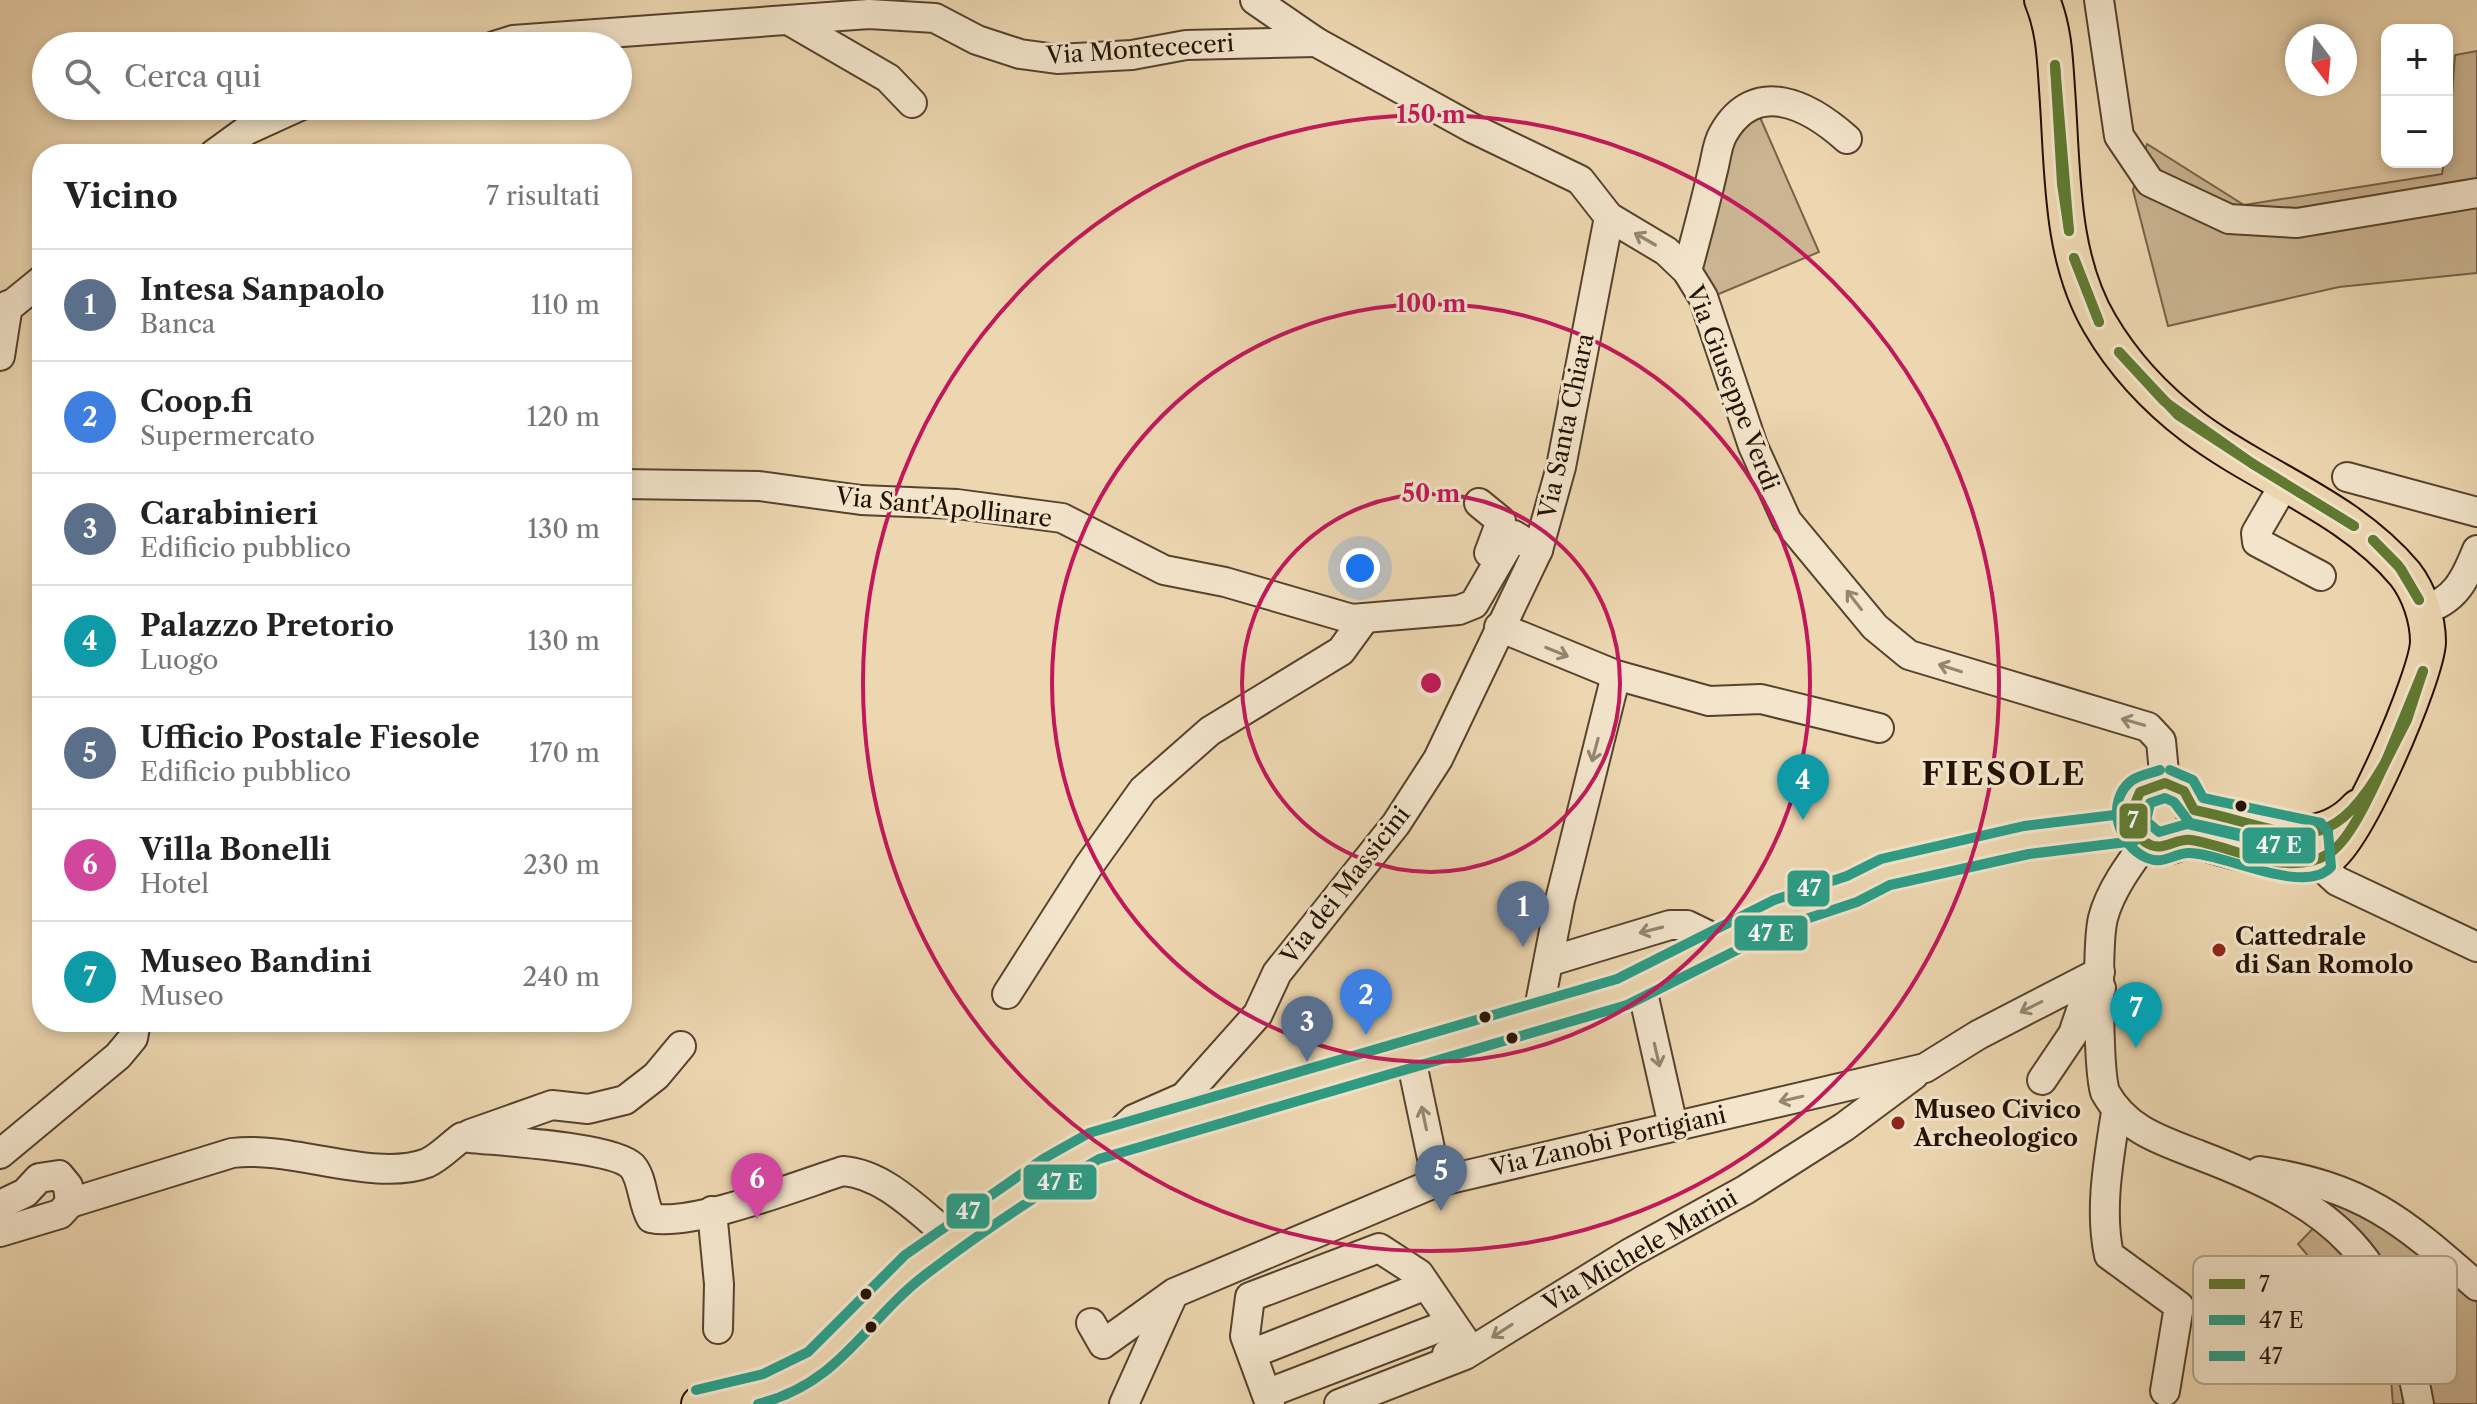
<!DOCTYPE html>
<html lang="it">
<head>
<meta charset="utf-8">
<style>
  :root { --surface:#fff; --page:#f2f2f2; --text:#222; --muted:#767676; --line:#e0e0e0; --accent:#8f2418 }
  body { margin:0; font-family:"Libre Caslon Text",serif; background:var(--page); color:var(--text) }
  .controls { position:absolute; right:24px; top:24px; display:grid; overflow:hidden; border-radius:16px; box-shadow:0 4px 12px #0003 }
  .controls button { width:72px; height:72px; display:grid; place-items:center; padding:0; border:0; border-bottom:2px solid var(--line); background:var(--surface); color:var(--text); font:40px sans-serif }
  .compass { position:absolute; left:2285px; top:24px; width:72px; height:72px; border-radius:50%; background:var(--surface); box-shadow:0 4px 12px #0003; rotate:164deg }
  .you { position:absolute; left:1360px; top:568px; width:28px; height:28px; margin:-20px; border:6px solid #fff; border-radius:50%; background:#1a73e8; box-shadow:0 0 0 12px #1a73e833 }
  .badge { display:grid; place-items:center; width:52px; height:52px; border-radius:50%; background:var(--accent); color:#fff; font-size:26px; font-weight:700 }
  .pin { position:absolute; translate:-50% -66px; filter:drop-shadow(0 2px 4px #0008) }
  .pin::after { content:''; position:absolute; top:42px; width:28px; height:24px; background:inherit; clip-path:polygon(0 0,100% 0,50% 100%) }
  .list { margin:0; padding:0; list-style:none }
  h2 { display:flex; justify-content:space-between; align-items:center; height:104px; margin:0; padding:0 32px; font-size:34px }
  h2 small { font-size:26px; font-weight:400; color:var(--muted) }
  .list li { display:grid; grid-template-columns:52px 1fr auto; gap:24px; align-items:center; box-sizing:border-box; height:112px; padding:0 32px; border-top:2px solid var(--line) }
  .list b { display:block; font-size:30px; white-space:nowrap }
  .list p { margin:0; font-size:26px; white-space:nowrap; color:var(--muted) }
  .list em { font-size:26px; font-style:normal; color:var(--muted) }
  .icon { flex:none; width:44px; height:44px; fill:none; stroke:currentColor; stroke-width:2; stroke-linecap:round; stroke-linejoin:round }
  .map { position:relative; flex:none; width:2477px; height:1404px; overflow:hidden }
  .search { position:absolute; background:var(--surface); box-shadow:0 4px 12px #0003; left:32px; top:32px; width:600px; height:88px; display:flex; align-items:center; gap:20px; box-sizing:border-box; padding:0 28px; border-radius:44px; color:var(--muted); font-size:30px }
  .panel { position:absolute; background:var(--surface); box-shadow:0 4px 12px #0003; left:32px; top:144px; width:600px; height:888px; border-radius:32px }
  .map>svg:first-child { display:block }
</style>
</head>
<body>
<div class="map">
<svg width="2477" height="1404" viewBox="0 0 2477 1404">
  <rect width="100%" height="100%" fill="#edd7b1"/>
  <filter id="stains"><feTurbulence type="fractalNoise" baseFrequency=".0025" numOctaves="4"/><feColorMatrix values="0 0 0 0 .2 0 0 0 0 .09 0 0 0 0 .02 0 0 0 .5 -.17"/></filter>
  <radialGradient id="worn" r=".72"><stop offset=".6" stop-color="#630" stop-opacity="0"/><stop offset="1" stop-color="#630" stop-opacity=".3"/></radialGradient>
  <!-- green -->
  <g fill="#cbb593" stroke="#78634a" stroke-width="2">
    <path d="M 2477,51 L 2477,273 L 2339,287 L 2168,326 L 2133,190 L 2147,144 L 2244,205 L 2442,174 L 2444,162 L 2447,162 L 2455,55 Z"/>
    <path d="M 1759,115 L 1819,252 L 1714,296 L 1694,266 L 1724,143 Z"/>
    <path d="M 2350,1190 L 2477,1268 L 2477,1404 L 2393,1404 L 2390,1367 L 2360,1318 L 2298,1244 Z"/>
  </g>
  <g fill="none" stroke-linecap="round" stroke-linejoin="round">
    <defs>
      <g id="minor">
        <path d="M 1255,0 L 1316,42 L 1472,128 L 1580,180 L 1609,217 L 1666,251 L 1687,271 L 1703,297 L 1753,446 L 1787,521 L 1875,627 L 1909,655 L 2148,727 L 2161,741 L 2165,783"/>
        <path d="M 2099,0 L 2119,136 L 2150,182 L 2229,219 L 2297,223 L 2477,193"/>
        <path d="M 788,20 L 888,78 L 912,103"/>
        <path d="M 494,46 L 513,40 L 869,14 L 935,18 L 977,40 L 1020,54 L 1057,59 L 1132,55 L 1186,45 L 1316,42"/>
        <path d="M 214,154 L 247,130 L 300,106"/>
        <path d="M 1687,271 C 1696,238 1705,204 1713,170 C 1716,159 1717,144 1723,134 C 1755,77 1809,105 1847,139"/>
        <path d="M 0,314 L 42,280"/>
        <path d="M 0,356 L 8,305"/>
        <path d="M 2347,477 L 2477,512"/>
        <path d="M 2285,483 L 2256,533 L 2257,542 L 2321,576"/>
        <path d="M 622,484 L 759,486 L 861,500 L 957,504 L 1062,518 L 1164,570 L 1225,582 L 1352,619 L 1459,610 L 1474,604 L 1514,535 L 1538,550"/>
        <path d="M 1479,503 L 1501,521 L 1489,553"/>
        <path d="M 2423,610 C 2455,601 2465,580 2477,550"/>
        <path d="M 1499,627 L 1616,675 L 1709,701 L 1761,699 L 1879,728"/>
        <path d="M 2315,840 L 2322,867 L 2337,881 L 2477,947"/>
        <path d="M 2146,842 C 2129,865 2110,891 2103,918 C 2097,942 2098,1069 2105,1092 C 2126,1130 2160,1140 2199,1155 C 2338,1208 2391,1253 2419,1404"/>
        <path d="M 1551,961 L 1670,925 L 1687,925 L 1724,943"/>
        <path d="M 1641,984 L 1673,1126"/>
        <path d="M 1007,994 L 1088,867 L 1143,790 L 1210,731 L 1341,651 L 1365,618"/>
        <path d="M 1537,1019 L 1560,900 L 1616,675"/>
        <path d="M 1410,1054 L 1437,1182"/>
        <path d="M 2042,1080 L 2073,1034 L 2086,996 L 2092,990 L 2101,988"/>
        <path d="M 2116,1112 C 2109,1158 2099,1209 2109,1255 L 2179,1306 L 2165,1391"/>
        <path d="M 1120,1132 L 1134,1119 L 1184,1097 L 1258,1014 L 1277,973 L 1396,824 L 1438,759 L 1538,550 L 1561,467 L 1609,217"/>
        <path d="M 470,1134 L 552,1105 L 588,1109 L 625,1100 L 656,1076 L 681,1046"/>
        <path d="M 0,1154 L 118,1056 L 133,1038 L 136,1022"/>
        <path d="M 2260,1171 C 2363,1187 2401,1219 2477,1286"/>
        <path d="M 0,1205 L 25,1193 L 39,1178 L 59,1175 L 68,1186 L 70,1203"/>
        <path d="M 712,1211 L 719,1284 L 718,1329"/>
        <path d="M 0,1232 L 60,1214 L 70,1203 L 232,1153 C 292,1145 374,1183 427,1163 C 439,1158 451,1145 462,1137 C 494,1141 612,1146 632,1166 C 643,1178 642,1203 651,1218 C 693,1227 799,1185 843,1171 C 885,1174 920,1213 952,1238"/>
        <path d="M 1091,1323 L 1103,1344 L 1174,1293 L 1437,1182 L 1925,1068 L 1978,1035 L 2100,972"/>
        <path d="M 1256,1352 L 1416,1289"/>
        <path d="M 1271,1392 L 1446,1325"/>
        <path d="M 1124,1404 L 1172,1297"/>
        <path d="M 1270,1404 L 1245,1336 L 1250,1297 L 1379,1248 L 1419,1274 L 1468,1346 L 1447,1354"/>
        <path d="M 1339,1404 L 1465,1355 L 1630,1253 L 1745,1190 L 1844,1127 L 1914,1075"/>
      </g>
      <g id="major">
        <path d="M 2042,0 C 2054,29 2055,58 2057,89 C 2063,167 2059,255 2100,324 C 2124,365 2155,398 2193,427 C 2262,479 2348,506 2405,574 C 2419,592 2428,619 2428,642 C 2427,676 2354,846 2327,858 C 2291,873 2222,847 2185,838"/>
        <circle cx="2163" cy="815" r="32"/>
        <path d="M 2194,810 C 2251,820 2312,858 2358,807"/>
        <path d="M 699,1404 L 768,1387 L 816,1364 L 914,1266 L 1051,1170 L 1094,1146 L 1622,992 L 1780,913 L 1852,889 L 1885,872 L 2027,840 L 2133,827"/>
      </g>
    </defs>
    <!-- minor casing -->
    <use href="#minor" stroke="#57422c" stroke-width="32"/>
    <!-- major casing -->
    <use href="#major" stroke="#251100" stroke-width="38"/>
    <!-- minor -->
    <use href="#minor" stroke="#f3e5cc" stroke-width="28"/>
    <!-- major -->
    <use href="#major" stroke="#edd7b1" stroke-width="34"/>
    <defs>
      <g id="bus-1">
        <path d="M 2055,65 L 2069,231"/>
        <path d="M 2055,65 L 2062,184 L 2069,231"/>
        <path d="M 2074,258 L 2099,322"/>
        <path d="M 2074,258 L 2099,322"/>
        <path d="M 2119,352 L 2164,401 L 2253,464"/>
        <path d="M 2119,352 L 2178,415 L 2253,464"/>
        <path d="M 2253,464 L 2354,526"/>
        <path d="M 2253,464 L 2354,526"/>
        <path d="M 2373,540 L 2398,565 L 2419,600"/>
        <path d="M 2373,540 L 2401,569 L 2419,600"/>
        <path d="M 2386,761 C 2374,786 2351,841 2328,854 C 2288,879 2232,846 2191,840 C 2174,838 2162,854 2145,842 C 2128,830 2132,808 2140,792 L 2165,783 L 2184,791 L 2194,810 C 2293,830 2325,868 2386,761 Z"/>
        <path d="M 2386,761 L 2423,671"/>
        <path d="M 2386,761 L 2407,720 L 2423,671"/>
      </g>
      <g id="bus-2">
        <path d="M 2165,798 L 2174,802 L 2190,823 L 2302,847 L 2290,848 L 2187,824 L 2159,832 L 2146,821 L 2150,803 Z"/>
        <path d="M 758,1404 C 841,1383 864,1322 925,1275 C 980,1233 1039,1193 1099,1159 L 1627,1005 L 1785,926 L 1857,902 L 1890,885 L 2029,854 L 2135,841"/>
      </g>
      <g id="bus-3">
        <path d="M 2160,770 C 2152,773 2139,775 2131,781 C 2105,802 2118,846 2147,858 C 2164,865 2172,854 2188,853 C 2222,852 2304,897 2331,867 L 2328,832 L 2321,823 L 2203,798 L 2193,780 L 2170,770"/>
        <path d="M 696,1390 L 763,1374 L 808,1352 L 905,1255 L 1043,1159 L 1089,1133 L 1617,979 L 1774,900 L 1847,876 L 1881,859 L 2024,826 L 2131,813"/>
      </g>
    </defs>
    <!-- bus-1 casing -->
    <use href="#bus-1" stroke="#f3e5cc" stroke-width="16"/>
    <!-- bus-2 casing -->
    <use href="#bus-2" stroke="#f3e5cc" stroke-width="16"/>
    <!-- bus-3 casing -->
    <use href="#bus-3" stroke="#f3e5cc" stroke-width="16"/>
    <!-- bus-1 -->
    <use href="#bus-1" stroke="#607b31" stroke-width="10"/>
    <!-- bus-2 -->
    <use href="#bus-2" stroke="#2b9e87" stroke-width="10"/>
    <!-- bus-3 -->
    <use href="#bus-3" stroke="#2b9e87" stroke-width="10"/>
  </g>
  <!-- one-way arrows -->
  <defs><path id="oneway-shaft" d="M-6 0H5M1.5-3L5.5 0L1.5 3" fill="none" stroke-width="1.6" stroke-linecap="round" stroke-linejoin="round" transform="scale(2)"/></defs>
  <g stroke="#968670">
    <use href="#oneway-shaft" transform="translate(1645 239) rotate(-150)"/>
    <use href="#oneway-shaft" transform="translate(1854 600) rotate(-128)"/>
    <use href="#oneway-shaft" transform="translate(1557 652) rotate(22)"/>
    <use href="#oneway-shaft" transform="translate(1950 668) rotate(-162)"/>
    <use href="#oneway-shaft" transform="translate(2133 722) rotate(-164)"/>
    <use href="#oneway-shaft" transform="translate(1595 750) rotate(105)"/>
    <use href="#oneway-shaft" transform="translate(1651 930) rotate(166)"/>
    <use href="#oneway-shaft" transform="translate(2031 1007) rotate(153)"/>
    <use href="#oneway-shaft" transform="translate(1657 1055) rotate(77)"/>
    <use href="#oneway-shaft" transform="translate(1791 1099) rotate(167)"/>
    <use href="#oneway-shaft" transform="translate(1424 1118) rotate(-102)"/>
    <use href="#oneway-shaft" transform="translate(1502 1331) rotate(147)"/>
  </g>
  <!-- distance rings -->
  <g fill="none" stroke="#c2185b" stroke-width="4">
    <circle cx="1431" cy="683" r="189"/>
    <circle cx="1431" cy="683" r="379"/>
    <circle cx="1431" cy="683" r="568"/>
  </g>
  <!-- markers -->
  <g fill="#251100" stroke="#f3e5cc" stroke-width="3">
    <circle cx="2241" cy="806" r="7"/>
    <circle cx="1485" cy="1017" r="7"/>
    <circle cx="1512" cy="1038" r="7"/>
    <circle cx="866" cy="1294" r="7"/>
    <circle cx="871" cy="1327" r="7"/>
  </g>
  <g fill="#8f2418" stroke="#f3e5cc" stroke-width="3">
    <circle cx="2219" cy="950" r="8"/>
    <circle cx="1898" cy="1123" r="8"/>
  </g>
  <g text-anchor="middle" dominant-baseline="central" stroke-width="6" stroke-linejoin="round" paint-order="stroke">
    <!-- street labels -->
    <g font-size="24" fill="#251100" stroke="#f3e5cc">
      <text transform="translate(1140 49) rotate(-4)">Via Montececeri</text>
      <text transform="translate(1733 388) rotate(69)">Via Giuseppe Verdi</text>
      <text transform="translate(1566 426) rotate(-78)">Via Santa Chiara</text>
      <text transform="translate(944 507) rotate(6)">Via Sant'Apollinare</text>
      <text transform="translate(1345 885) rotate(-52)">Via dei Massicini</text>
      <text transform="translate(1608 1141) rotate(-13)">Via Zanobi Portigiani</text>
      <text transform="translate(1640 1250) rotate(-30)">Via Michele Marini</text>
    </g>
    <!-- poi labels -->
    <g font-size="24" font-weight="bold" fill="#251100" stroke="#f3e5cc" text-anchor="start">
      <text x="2235" y="936">Cattedrale<tspan x="2235" dy="28">di San Romolo</tspan></text>
      <text x="1914" y="1109">Museo Civico<tspan x="1914" dy="28">Archeologico</tspan></text>
    </g>
    <!-- district labels -->
    <g font-size="32" font-weight="bold" letter-spacing="2" fill="#251100" stroke="#f3e5cc">
      <text x="2004" y="773">FIESOLE</text>
    </g>
  </g>
  <!-- legend -->
  <rect x="2193" y="1256" width="264" height="128" rx="12" fill="#f3e5cc" stroke="#b5a58f" stroke-width="2"/>
  <rect x="2209" y="1279" width="36" height="10" fill="#607b31"/>
  <rect x="2209" y="1315" width="36" height="10" fill="#2b9e87"/>
  <rect x="2209" y="1351" width="36" height="10" fill="#2b9e87"/>
  <g font-size="22" fill="#251100">
    <text x="2259" y="1292">7</text>
    <text x="2259" y="1328">47 E</text>
    <text x="2259" y="1364">47</text>
  </g>
  <circle cx="1431" cy="683" r="12" fill="#c2185b" stroke="#f3e5cc" stroke-width="4"/>
  <g font-size="24" text-anchor="middle" font-weight="bold" fill="#c2185b" stroke="#f3e5cc" stroke-width="6" stroke-linejoin="round" paint-order="stroke">
    <text x="1431" y="123">150 m</text>
    <text x="1431" y="312">100 m</text>
    <text x="1431" y="502">50 m</text>
  </g>
  <g stroke="#f3e5cc" stroke-width="3">
    <rect x="2118" y="802" width="31" height="38" rx="8" fill="#607b31"/>
    <rect x="2241" y="826" width="76" height="39" rx="8" fill="#2b9e87"/>
    <rect x="1786" y="869" width="45" height="39" rx="8" fill="#2b9e87"/>
    <rect x="1733" y="914" width="76" height="38" rx="8" fill="#2b9e87"/>
    <rect x="1022" y="1163" width="76" height="38" rx="8" fill="#2b9e87"/>
    <rect x="945" y="1192" width="46" height="38" rx="8" fill="#2b9e87"/>
  </g>
  <g font-size="22" text-anchor="middle" font-weight="bold" fill="#fff">
    <text x="2133" y="828">7</text>
    <text x="2279" y="853">47 E</text>
    <text x="1809" y="896">47</text>
    <text x="1771" y="941">47 E</text>
    <text x="1060" y="1190">47 E</text>
    <text x="968" y="1219">47</text>
  </g>
  <rect width="100%" height="100%" filter="url(#stains)"/>
  <rect width="100%" height="100%" fill="url(#worn)"/>
</svg>
<div class="controls">
<button>+</button>
<button>−</button>
</div>
<svg class="compass" viewBox="-18 -18 36 36"><path d="M0-13l5 13h-10z" fill="#e53935"/><path d="M0 13l5-13h-10z" fill="#767676"/></svg>
<div class="you"></div>
<div class="pin badge" style="left:1523px;top:947px;background:#5c6f8a">1</div>
<div class="pin badge" style="left:1366px;top:1035px;background:#3f7fe0">2</div>
<div class="pin badge" style="left:1307px;top:1062px;background:#5c6f8a">3</div>
<div class="pin badge" style="left:1803px;top:820px;background:#0f9aa8">4</div>
<div class="pin badge" style="left:1441px;top:1211px;background:#5c6f8a">5</div>
<div class="pin badge" style="left:757px;top:1219px;background:#d1479c">6</div>
<div class="pin badge" style="left:2136px;top:1048px;background:#0f9aa8">7</div>
<div class="search"><svg class="icon" aria-label="search" viewBox="0 0 24 24"><circle cx="10" cy="10" r="6"/><path d="M15 15l6 6"/></svg>Cerca qui</div>
<section class="panel">
<h2>Vicino<small>7 risultati</small></h2>
<ul class="list">
<li><span class="badge" style="background:#5c6f8a">1</span><div><b>Intesa Sanpaolo</b><p>Banca</p></div><em>110 m</em></li>
<li><span class="badge" style="background:#3f7fe0">2</span><div><b>Coop.fi</b><p>Supermercato</p></div><em>120 m</em></li>
<li><span class="badge" style="background:#5c6f8a">3</span><div><b>Carabinieri</b><p>Edificio pubblico</p></div><em>130 m</em></li>
<li><span class="badge" style="background:#0f9aa8">4</span><div><b>Palazzo Pretorio</b><p>Luogo</p></div><em>130 m</em></li>
<li><span class="badge" style="background:#5c6f8a">5</span><div><b>Ufficio Postale Fiesole</b><p>Edificio pubblico</p></div><em>170 m</em></li>
<li><span class="badge" style="background:#d1479c">6</span><div><b>Villa Bonelli</b><p>Hotel</p></div><em>230 m</em></li>
<li><span class="badge" style="background:#0f9aa8">7</span><div><b>Museo Bandini</b><p>Museo</p></div><em>240 m</em></li>
</ul>
</section>
</div>
</body>
</html>
